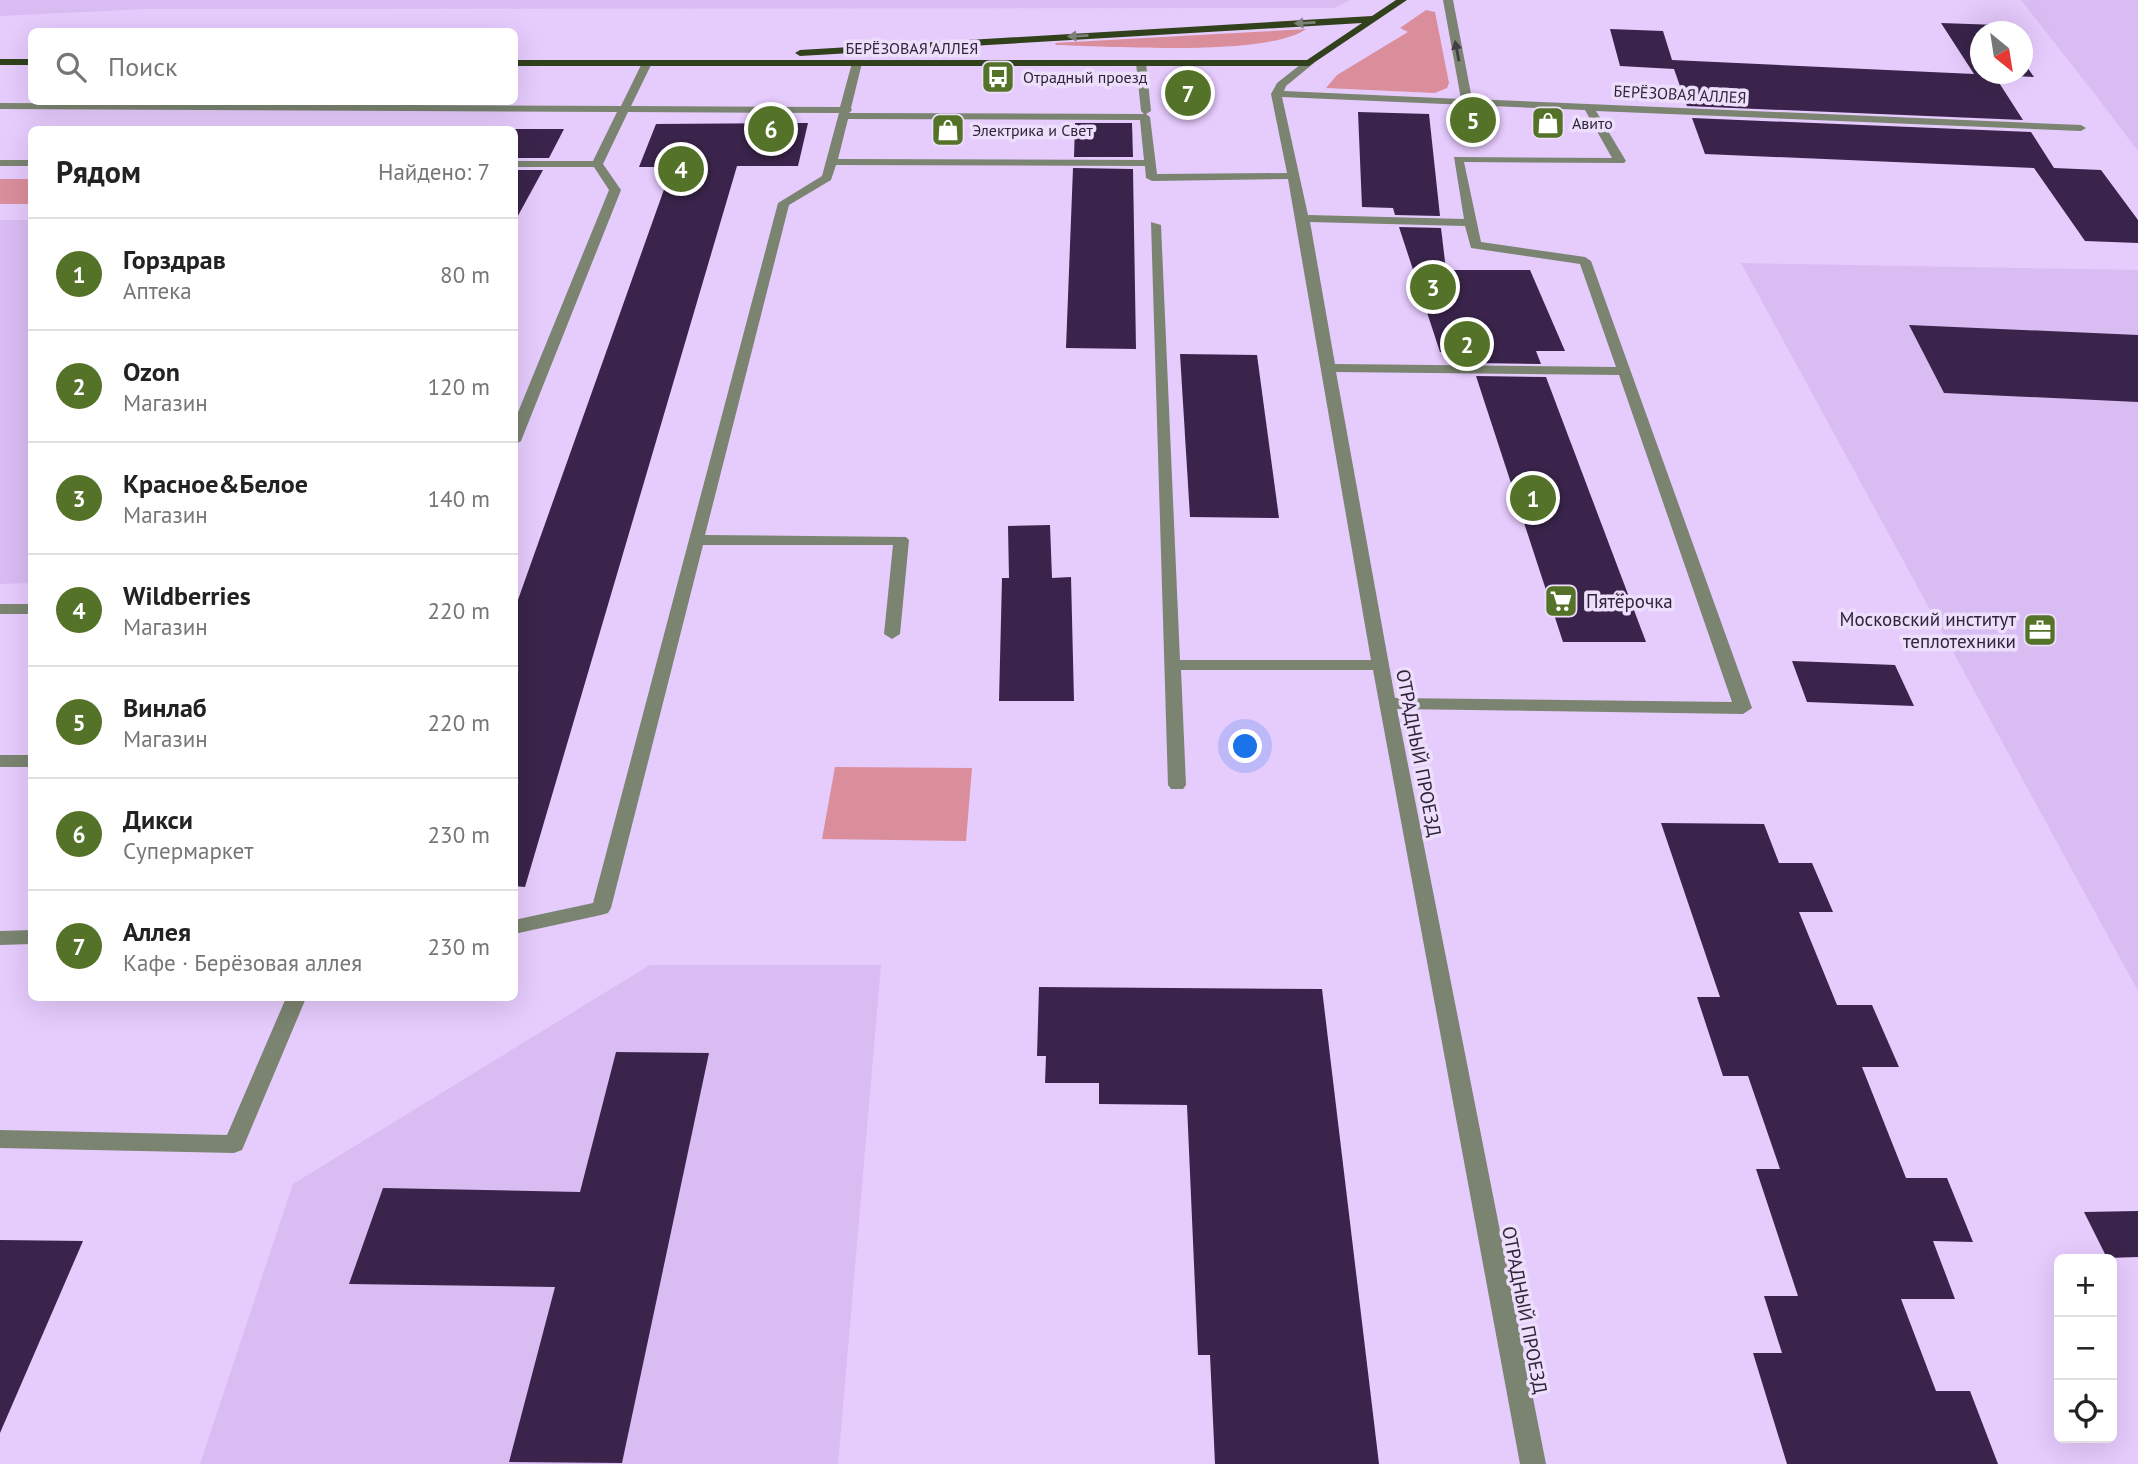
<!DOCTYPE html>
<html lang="ru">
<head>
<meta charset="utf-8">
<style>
  :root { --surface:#fff; --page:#f6f6f6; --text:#222; --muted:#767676; --line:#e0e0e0; --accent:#547228 }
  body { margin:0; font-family:"PT Sans",sans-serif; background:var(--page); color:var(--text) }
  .controls { position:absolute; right:21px; bottom:21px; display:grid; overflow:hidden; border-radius:10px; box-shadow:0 7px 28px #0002 }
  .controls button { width:63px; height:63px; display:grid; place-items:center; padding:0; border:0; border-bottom:2px solid var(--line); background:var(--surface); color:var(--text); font:35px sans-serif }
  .compass { position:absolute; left:1970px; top:21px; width:63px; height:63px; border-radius:50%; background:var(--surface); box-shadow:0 7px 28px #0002; rotate:150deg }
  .you { position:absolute; left:1246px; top:747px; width:24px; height:24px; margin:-18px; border:5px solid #fff; border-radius:50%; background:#1a73e8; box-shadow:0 0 0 10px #1a73e833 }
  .badge { display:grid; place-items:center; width:46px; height:46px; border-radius:50%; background:var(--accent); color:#fff; font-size:23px; font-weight:700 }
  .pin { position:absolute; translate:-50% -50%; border:4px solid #fff; box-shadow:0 2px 7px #0006 }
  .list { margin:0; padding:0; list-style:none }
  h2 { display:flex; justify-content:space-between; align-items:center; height:91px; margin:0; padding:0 28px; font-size:30px }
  h2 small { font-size:23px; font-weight:400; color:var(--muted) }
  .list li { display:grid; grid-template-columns:46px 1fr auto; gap:21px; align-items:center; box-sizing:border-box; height:112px; padding:0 28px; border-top:2px solid var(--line) }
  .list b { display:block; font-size:26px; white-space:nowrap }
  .list p { margin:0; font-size:23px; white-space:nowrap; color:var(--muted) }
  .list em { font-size:23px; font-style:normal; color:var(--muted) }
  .icon { flex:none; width:38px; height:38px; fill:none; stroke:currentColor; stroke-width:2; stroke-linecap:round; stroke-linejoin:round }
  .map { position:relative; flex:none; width:2138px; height:1464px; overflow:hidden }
  .search { position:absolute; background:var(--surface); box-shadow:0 7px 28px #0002; left:28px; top:28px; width:490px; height:77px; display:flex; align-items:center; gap:18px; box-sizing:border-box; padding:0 24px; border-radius:10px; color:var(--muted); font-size:26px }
  .panel { position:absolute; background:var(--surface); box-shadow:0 7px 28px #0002; left:28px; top:126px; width:490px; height:875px; border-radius:10px }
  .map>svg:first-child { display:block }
</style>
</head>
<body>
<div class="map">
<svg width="2138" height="1464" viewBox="0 0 2138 1464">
  <rect width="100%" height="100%" fill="#e6cbfd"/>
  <!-- built -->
  <g fill="#d9bcf2">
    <path d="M 0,0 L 1350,0 L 1334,8 L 145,9 L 0,16 Z"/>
    <path d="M 2021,0 L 2138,0 L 2138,151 L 2097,97 Z"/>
    <path d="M 0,220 L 31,220 L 31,583 L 0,584 Z"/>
    <path d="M 1741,263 L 2138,270 L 2138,991 Z"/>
    <path d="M 650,965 L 881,965 L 838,1464 L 200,1464 L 293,1184 Z"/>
  </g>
  <!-- green -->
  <g fill="#da8e9b">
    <path d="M 1426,10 L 1435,12 L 1449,83 L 1447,88 L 1435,93 L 1326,88 L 1337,75 L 1408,32 L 1400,28 Z"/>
    <path d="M 1306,29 C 1268,57 1109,46 1056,45 L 1055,43 Z"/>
    <rect x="0" y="179" width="31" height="25"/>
    <path d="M 835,767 L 972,768 L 966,841 L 822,839 Z"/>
  </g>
  <!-- building -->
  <g fill="#3a244b">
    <path d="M 1941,23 L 1998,25 L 2003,32 L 1980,32 L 1980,74 L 2022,74 L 2022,60 L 2034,77 L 1994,75 L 2023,120 L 1687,106 L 1674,69 L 1620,66 L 1610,29 L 1663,31 L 1672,60 L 1974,74 Z"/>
    <path d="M 1358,112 L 1429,114 L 1440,216 L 1395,215 L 1393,208 L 1362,207 Z"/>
    <path d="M 1692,118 L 2031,132 L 2054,168 L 2101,170 L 2138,220 L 2138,243 L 2085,241 L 2034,168 L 1705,154 Z"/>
    <path d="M 808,123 L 798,166 L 737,166 L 525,887 L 514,886 L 514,611 L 672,167 L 639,167 L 656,124 Z"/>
    <path d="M 1075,123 L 1132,123 L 1133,157 L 1074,157 Z"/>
    <path d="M 564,129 L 549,158 L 514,158 L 514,129 Z"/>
    <path d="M 1073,168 L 1133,169 L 1136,349 L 1066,348 Z"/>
    <path d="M 514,170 L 543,170 L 514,223 Z"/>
    <path d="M 1399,227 L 1441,228 L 1446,270 L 1530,270 L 1565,351 L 1536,351 L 1541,364 L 1472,363 L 1468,352 L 1440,352 Z"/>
    <path d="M 1909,325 L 2138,335 L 2138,402 L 1944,393 Z"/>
    <path d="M 1180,354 L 1257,355 L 1279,518 L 1190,517 Z"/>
    <path d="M 1476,376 L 1546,377 L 1646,642 L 1563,642 Z"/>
    <path d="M 1050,525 L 1052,578 L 1071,577 L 1074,701 L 999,701 L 1002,578 L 1009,578 L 1008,526 Z"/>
    <path d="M 1792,661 L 1895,665 L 1914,706 L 1807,702 Z"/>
    <path d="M 1661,823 L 1764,824 L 1779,863 L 1812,863 L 1833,912 L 1799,912 L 1837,1005 L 1872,1005 L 1899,1067 L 1862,1067 L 1906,1178 L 1947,1178 L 1973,1242 L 1933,1241 L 1955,1299 L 1901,1299 L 1936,1391 L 1970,1391 L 1998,1464 L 1787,1464 L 1753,1353 L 1782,1353 L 1764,1296 L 1798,1296 L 1756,1169 L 1780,1169 L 1748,1076 L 1723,1076 L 1697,997 L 1720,997 Z"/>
    <path d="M 1039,987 L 1322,989 L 1379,1464 L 1215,1464 L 1210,1355 L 1198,1355 L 1187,1105 L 1099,1104 L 1099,1083 L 1045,1083 L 1046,1056 L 1037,1056 Z"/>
    <path d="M 616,1052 L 709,1053 L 622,1463 L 509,1462 L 555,1287 L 349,1284 L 383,1188 L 580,1192 Z"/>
    <path d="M 2138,1211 L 2138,1257 L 2107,1258 L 2084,1212 Z"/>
    <path d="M 0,1240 L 83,1241 L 0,1433 Z"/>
  </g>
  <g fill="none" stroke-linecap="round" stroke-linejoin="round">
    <!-- minor -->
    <g fill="#7a8470" fill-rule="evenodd">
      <path d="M 1443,0 L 1453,0 L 1472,99 L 2081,125 L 2086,128 L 2081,131 L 1596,111 L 1626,161 L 1624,163 L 1464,162 L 1481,242 L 1585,257 L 1591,261 L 1752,708 L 1743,714 L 1397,709 L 1546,1464 L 1520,1464 L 1373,670 L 1181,670 L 1186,785 L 1183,789 L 1171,789 L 1168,785 L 1151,222 L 1161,225 L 1180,660 L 1371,660 L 1288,179 L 1152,181 L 1146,178 L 1145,166 L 836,165 L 831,180 L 789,205 L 705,535 L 906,537 L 909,540 L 900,634 L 892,639 L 884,634 L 893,545 L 703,545 L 611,908 L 608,913 L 601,915 L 514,934 L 514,920 L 593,903 L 778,203 L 822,176 L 839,113 L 628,112 L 603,164 L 621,190 L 521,441 L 514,445 L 514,422 L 609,190 L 594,167 L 514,167 L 514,161 L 593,161 L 617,112 L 0,109 L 0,103 L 621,106 L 642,63 L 647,60 L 652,63 L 631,106 L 840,107 L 852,63 L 857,60 L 862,63 L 851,108 L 852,110 L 849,113 L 1144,114 L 1141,111 L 1136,63 L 1141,60 L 1146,63 L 1151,111 L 1146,114 L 1150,117 L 1157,174 L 1287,173 L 1271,94 L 1277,83 L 1305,61 L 1314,63 L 1286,86 L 1284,91 L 1461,99 ZM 1282,97 L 1585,110 L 1612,158 L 1454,157 L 1464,219 L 1308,215 ZM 848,119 L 1140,120 L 1144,160 L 838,159 ZM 1310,222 L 1465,226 L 1471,248 L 1580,264 L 1616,367 L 1335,364 ZM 1336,372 L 1619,375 L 1732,702 L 1395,698 Z"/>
      <rect x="0" y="160" width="32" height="6"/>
      <rect x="0" y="604" width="32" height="10"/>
      <rect x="0" y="755" width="32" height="12"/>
      <path d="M 32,930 L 32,944 L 0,945 L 0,931 Z"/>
      <path d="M 286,998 L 306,998 L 242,1150 L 234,1153 L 0,1148 L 0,1130 L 227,1135 Z"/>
    </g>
    <!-- major -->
    <g fill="#31411c" fill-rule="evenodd">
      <path d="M 1396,0 L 1407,0 L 1309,66 L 514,66 L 514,60 L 1307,60 L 1362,23 L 800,56 L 795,53 L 800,50 L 1372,16 Z"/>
      <rect x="0" y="59" width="32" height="6"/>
    </g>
  </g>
  <!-- one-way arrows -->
  <defs><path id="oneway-solid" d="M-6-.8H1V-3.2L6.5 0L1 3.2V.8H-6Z" transform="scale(1.75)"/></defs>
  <g fill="#7c8076">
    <use href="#oneway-solid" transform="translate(1305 23) rotate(177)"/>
    <use href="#oneway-solid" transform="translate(1078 36) rotate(177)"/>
  </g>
  <use fill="#423d46" href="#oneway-solid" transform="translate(1457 51) rotate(-101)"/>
  <!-- icons -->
  <defs>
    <symbol id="bus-square" viewBox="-11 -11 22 22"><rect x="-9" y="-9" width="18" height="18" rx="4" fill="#547228" stroke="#eddefc"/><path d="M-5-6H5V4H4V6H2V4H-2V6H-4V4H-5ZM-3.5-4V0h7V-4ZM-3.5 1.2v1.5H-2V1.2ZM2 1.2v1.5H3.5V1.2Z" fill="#fff"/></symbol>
    <symbol id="shop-square" viewBox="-11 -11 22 22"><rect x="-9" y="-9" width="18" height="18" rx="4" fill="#547228" stroke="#eddefc"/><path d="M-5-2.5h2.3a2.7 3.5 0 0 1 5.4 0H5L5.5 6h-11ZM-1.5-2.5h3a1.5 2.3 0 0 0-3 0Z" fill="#fff"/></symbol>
    <symbol id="supermarket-square" viewBox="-11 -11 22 22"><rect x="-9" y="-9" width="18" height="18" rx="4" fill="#547228" stroke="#eddefc"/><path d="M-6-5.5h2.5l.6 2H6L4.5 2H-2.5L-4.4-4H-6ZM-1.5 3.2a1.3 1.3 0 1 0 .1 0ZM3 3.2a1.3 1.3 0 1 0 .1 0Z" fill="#fff"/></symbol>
    <symbol id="office-square" viewBox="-11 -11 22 22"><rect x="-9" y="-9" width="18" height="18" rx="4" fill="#547228" stroke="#eddefc"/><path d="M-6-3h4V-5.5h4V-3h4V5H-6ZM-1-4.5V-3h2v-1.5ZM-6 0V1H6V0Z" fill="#fff"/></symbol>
  </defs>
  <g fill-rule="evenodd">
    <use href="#bus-square" x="979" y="58" width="38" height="38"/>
    <use href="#shop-square" x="1529" y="104" width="38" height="38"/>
    <use href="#shop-square" x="929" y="111" width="38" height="38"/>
    <use href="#supermarket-square" x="1542" y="582" width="38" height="38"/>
    <use href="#office-square" x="2021" y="611" width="38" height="38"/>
  </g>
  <g text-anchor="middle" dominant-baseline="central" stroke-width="7" stroke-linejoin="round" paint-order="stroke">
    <!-- far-street labels -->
    <g font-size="16" fill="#2f2538" stroke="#eddefc">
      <text x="912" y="48">БЕРЁЗОВАЯ АЛЛЕЯ</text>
      <text transform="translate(1680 94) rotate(3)">БЕРЁЗОВАЯ АЛЛЕЯ</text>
    </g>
    <!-- far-poi labels -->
    <g font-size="16" fill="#2f2538" stroke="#eddefc" text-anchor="start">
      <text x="1023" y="77">Отрадный проезд</text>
      <text x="1572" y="123">Авито</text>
      <text x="972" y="130">Электрика и Свет</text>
    </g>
    <!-- poi labels -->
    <g font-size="19" fill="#2f2538" stroke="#eddefc" text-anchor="start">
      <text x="1586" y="601">Пятёрочка</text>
      <text x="2016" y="619" text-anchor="end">Московский институт<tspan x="2016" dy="22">теплотехники</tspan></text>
    </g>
    <!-- street labels -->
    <g font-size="19" fill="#2f2538" stroke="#eddefc">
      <text transform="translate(1419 753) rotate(79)">ОТРАДНЫЙ ПРОЕЗД</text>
      <text transform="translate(1525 1310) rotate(79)">ОТРАДНЫЙ ПРОЕЗД</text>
    </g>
  </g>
</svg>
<div class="controls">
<button>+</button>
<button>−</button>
<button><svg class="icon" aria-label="locate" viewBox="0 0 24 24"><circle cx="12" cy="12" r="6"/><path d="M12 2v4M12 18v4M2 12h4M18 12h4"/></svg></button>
</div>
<svg class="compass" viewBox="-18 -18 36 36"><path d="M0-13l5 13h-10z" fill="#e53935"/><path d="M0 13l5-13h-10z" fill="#767676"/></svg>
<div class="you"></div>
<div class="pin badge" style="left:1533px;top:498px">1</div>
<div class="pin badge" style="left:1467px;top:344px">2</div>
<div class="pin badge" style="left:1433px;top:287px">3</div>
<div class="pin badge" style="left:681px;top:169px">4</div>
<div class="pin badge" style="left:1473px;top:120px">5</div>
<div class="pin badge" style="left:771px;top:129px">6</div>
<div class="pin badge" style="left:1188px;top:93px">7</div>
<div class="search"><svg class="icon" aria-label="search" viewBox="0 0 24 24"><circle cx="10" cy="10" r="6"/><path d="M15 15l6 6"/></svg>Поиск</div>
<section class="panel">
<h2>Рядом<small>Найдено: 7</small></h2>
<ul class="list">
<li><span class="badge">1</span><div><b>Горздрав</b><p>Аптека</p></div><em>80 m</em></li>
<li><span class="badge">2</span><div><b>Ozon</b><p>Магазин</p></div><em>120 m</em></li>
<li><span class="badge">3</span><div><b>Красное&amp;Белое</b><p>Магазин</p></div><em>140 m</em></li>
<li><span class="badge">4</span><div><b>Wildberries</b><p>Магазин</p></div><em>220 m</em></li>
<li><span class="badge">5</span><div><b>Винлаб</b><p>Магазин</p></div><em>220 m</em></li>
<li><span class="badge">6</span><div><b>Дикси</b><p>Супермаркет</p></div><em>230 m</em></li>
<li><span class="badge">7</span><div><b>Аллея</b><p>Кафе · Берёзовая аллея</p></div><em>230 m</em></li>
</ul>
</section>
</div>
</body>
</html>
